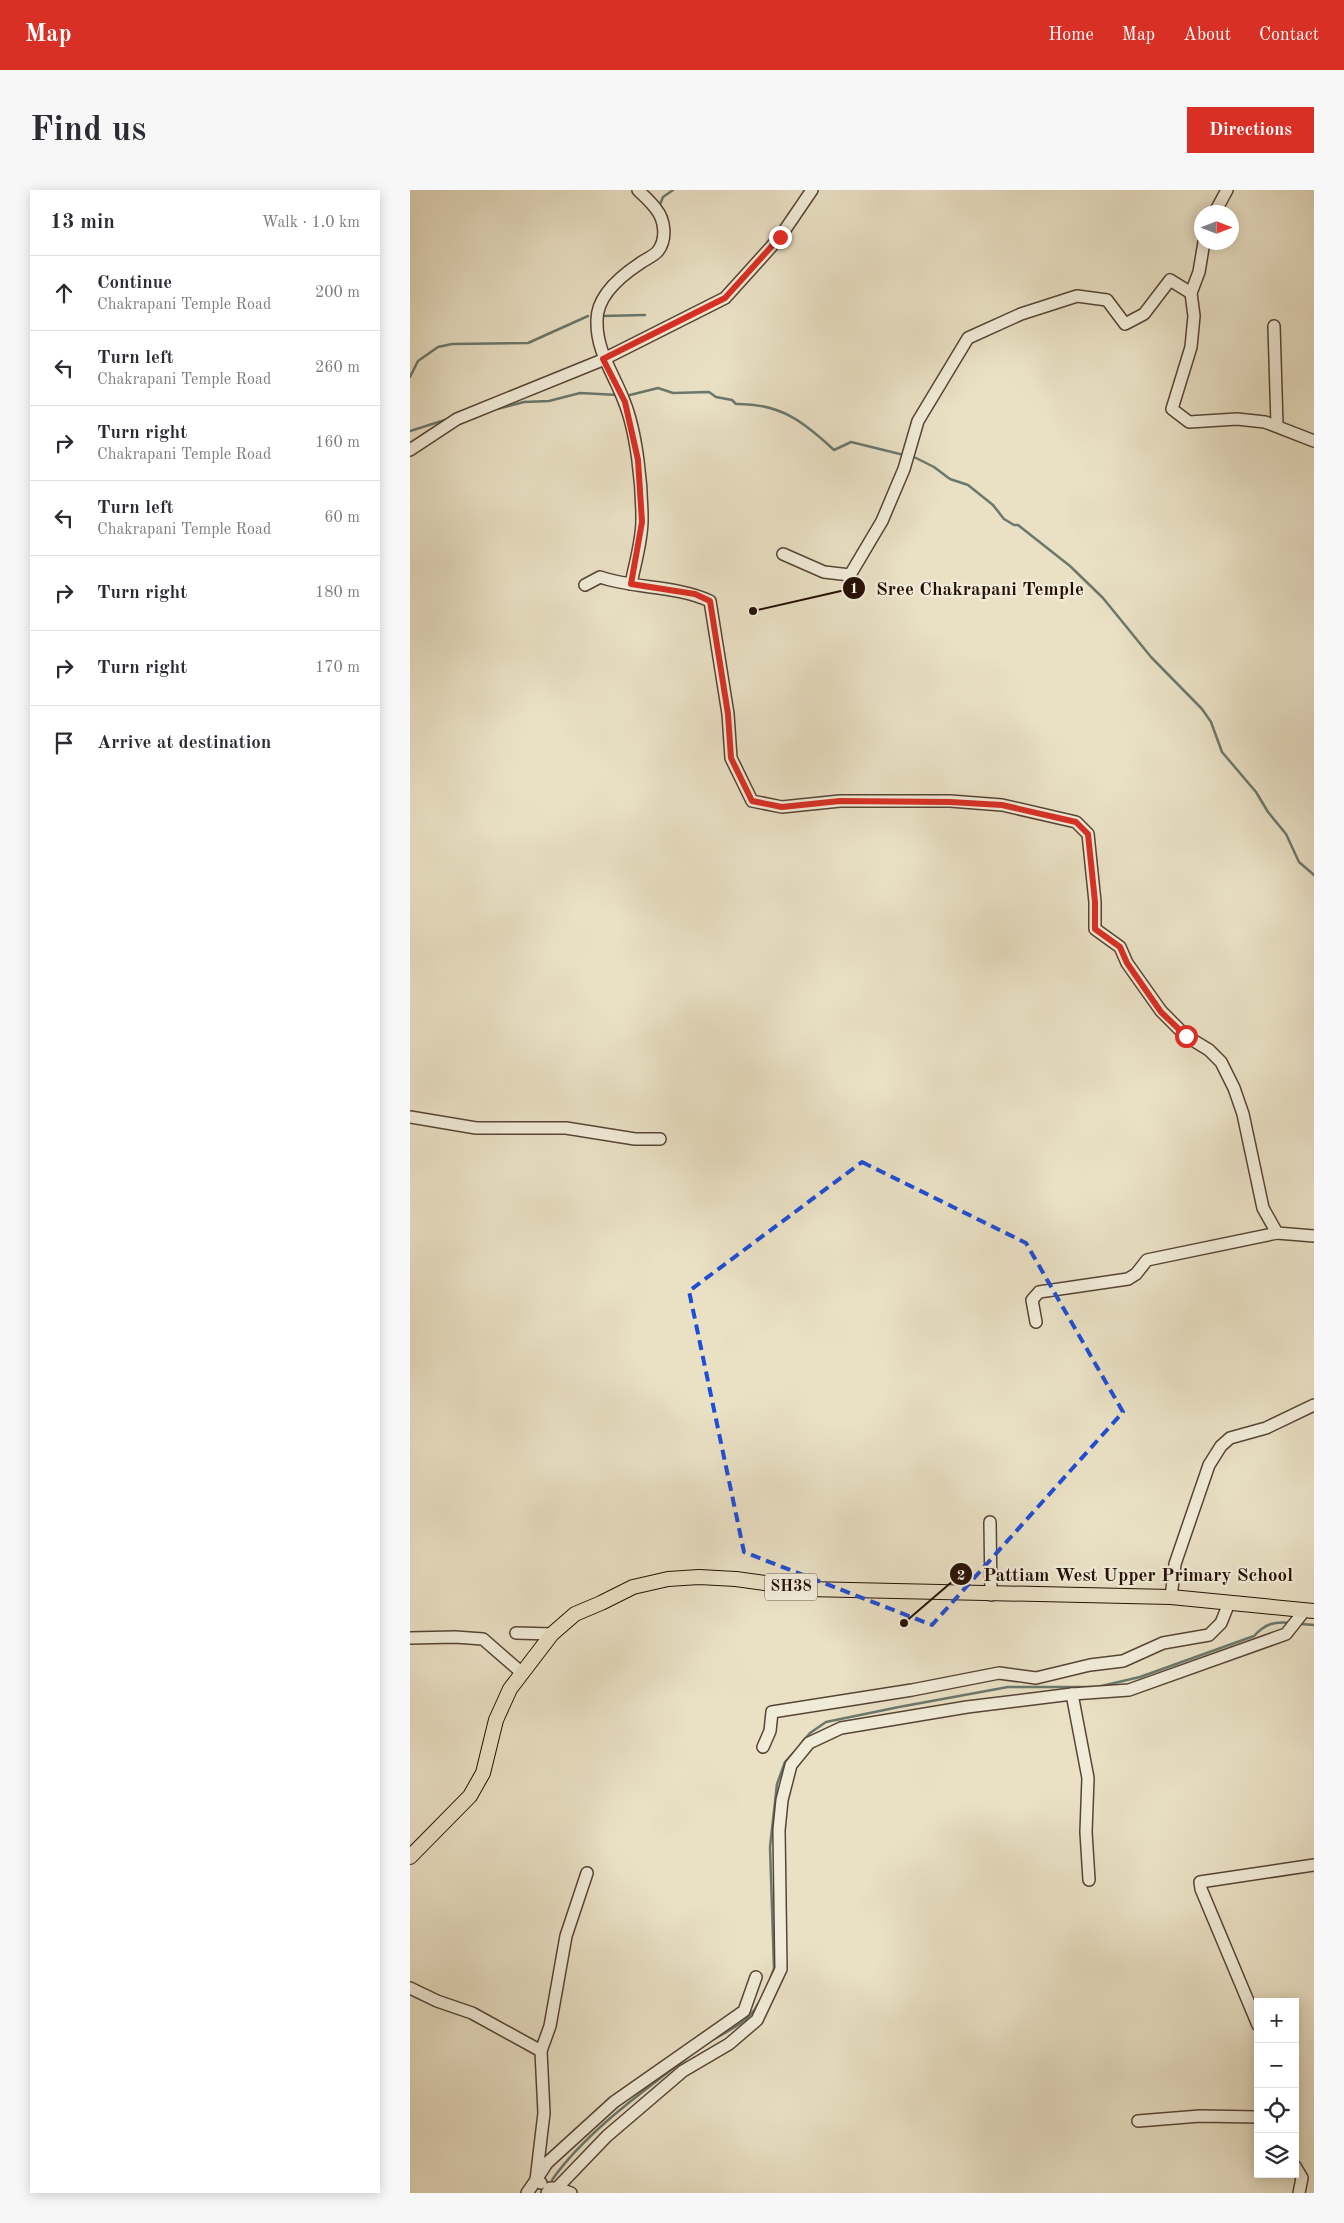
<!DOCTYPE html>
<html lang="en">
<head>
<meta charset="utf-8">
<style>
  :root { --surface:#fff; --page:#f7f7f7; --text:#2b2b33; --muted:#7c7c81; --line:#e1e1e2; --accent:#d93025 }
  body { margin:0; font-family:"Old Standard TT",serif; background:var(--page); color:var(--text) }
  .controls { position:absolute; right:15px; bottom:15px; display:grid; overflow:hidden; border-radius:0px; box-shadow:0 2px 12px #0003 }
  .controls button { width:45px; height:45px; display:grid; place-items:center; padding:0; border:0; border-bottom:1px solid var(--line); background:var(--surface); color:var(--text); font:25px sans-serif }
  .compass { position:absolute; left:784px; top:15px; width:45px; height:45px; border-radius:50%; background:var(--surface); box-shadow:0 2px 12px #0003; rotate:90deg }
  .stop { position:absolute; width:15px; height:15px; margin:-11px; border:4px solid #d93025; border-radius:50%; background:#fff }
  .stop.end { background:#d93025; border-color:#fff; box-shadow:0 1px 5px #0008 }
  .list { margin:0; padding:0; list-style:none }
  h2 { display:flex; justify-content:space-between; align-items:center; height:65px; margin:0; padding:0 20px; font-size:21px }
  h2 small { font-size:16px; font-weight:400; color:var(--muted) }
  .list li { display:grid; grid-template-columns:32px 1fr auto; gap:15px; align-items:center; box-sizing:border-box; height:75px; padding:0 20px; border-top:1px solid var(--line) }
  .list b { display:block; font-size:19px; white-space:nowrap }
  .list p { margin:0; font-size:16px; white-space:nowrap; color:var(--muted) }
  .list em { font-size:16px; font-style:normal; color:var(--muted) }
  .icon { flex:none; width:28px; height:28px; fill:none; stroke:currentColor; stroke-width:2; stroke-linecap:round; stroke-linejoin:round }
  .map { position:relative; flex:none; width:904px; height:2003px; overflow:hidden; border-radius:0px }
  header { display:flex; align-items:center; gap:30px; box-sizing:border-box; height:70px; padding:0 25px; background:var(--accent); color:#fff }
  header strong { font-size:24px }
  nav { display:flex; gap:28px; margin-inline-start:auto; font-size:18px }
  .intro { display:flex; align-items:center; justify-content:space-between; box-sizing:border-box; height:120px; padding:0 30px }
  h1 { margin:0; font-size:35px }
  .button { padding:12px 22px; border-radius:0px; background:var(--accent); color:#fff; font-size:18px; font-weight:700 }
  main { display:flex; gap:30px; padding:0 30px }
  aside { flex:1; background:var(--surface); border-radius:0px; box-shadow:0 2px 12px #0003 }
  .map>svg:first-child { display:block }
</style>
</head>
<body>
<header>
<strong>Map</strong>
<nav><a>Home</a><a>Map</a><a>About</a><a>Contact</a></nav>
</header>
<div class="intro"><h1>Find us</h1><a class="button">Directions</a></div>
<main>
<aside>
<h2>13 min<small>Walk · 1.0 km</small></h2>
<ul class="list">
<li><svg class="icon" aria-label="ahead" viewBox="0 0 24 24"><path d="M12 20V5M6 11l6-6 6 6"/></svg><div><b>Continue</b><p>Chakrapani Temple Road</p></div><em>200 m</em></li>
<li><svg class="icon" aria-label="left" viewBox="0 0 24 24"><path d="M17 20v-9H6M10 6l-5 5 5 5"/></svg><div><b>Turn left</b><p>Chakrapani Temple Road</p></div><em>260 m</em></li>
<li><svg class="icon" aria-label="right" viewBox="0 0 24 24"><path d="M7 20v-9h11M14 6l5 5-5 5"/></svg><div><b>Turn right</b><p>Chakrapani Temple Road</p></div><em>160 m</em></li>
<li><svg class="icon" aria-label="left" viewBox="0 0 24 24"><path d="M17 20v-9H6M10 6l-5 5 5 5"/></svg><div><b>Turn left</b><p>Chakrapani Temple Road</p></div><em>60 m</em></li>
<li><svg class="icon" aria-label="right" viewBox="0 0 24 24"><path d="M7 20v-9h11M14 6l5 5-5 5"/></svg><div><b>Turn right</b></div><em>180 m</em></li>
<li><svg class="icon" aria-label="right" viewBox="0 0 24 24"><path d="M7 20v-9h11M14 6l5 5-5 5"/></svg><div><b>Turn right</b></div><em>170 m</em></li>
<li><svg class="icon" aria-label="arrive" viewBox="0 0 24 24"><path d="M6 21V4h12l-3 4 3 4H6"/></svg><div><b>Arrive at destination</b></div></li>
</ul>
</aside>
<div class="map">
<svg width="904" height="2003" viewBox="0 0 904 2003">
  <rect width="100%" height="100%" fill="#eae1c5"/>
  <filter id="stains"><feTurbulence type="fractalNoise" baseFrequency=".004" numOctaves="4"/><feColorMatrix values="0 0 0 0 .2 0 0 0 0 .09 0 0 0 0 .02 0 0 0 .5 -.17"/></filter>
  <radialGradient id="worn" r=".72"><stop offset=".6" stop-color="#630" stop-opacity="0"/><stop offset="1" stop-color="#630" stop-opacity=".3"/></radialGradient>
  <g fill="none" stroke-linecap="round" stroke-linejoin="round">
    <!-- stream -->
    <g stroke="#6a786d" stroke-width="2.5">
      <path d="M 249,17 L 253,7 L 263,0"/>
      <path d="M 192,126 L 235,125"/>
      <path d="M 0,187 L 8,171 L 28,157 L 42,154 L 118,153 L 178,126"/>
      <path d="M 216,206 L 248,198 L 263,203 L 299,202 L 306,207 L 322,210 L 326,214 C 370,213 394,232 424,260 L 441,252 L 494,265"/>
      <path d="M 87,219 L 114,212 L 139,211 L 170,203 L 208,205"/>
      <path d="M 0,241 L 38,229"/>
      <path d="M 502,266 L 524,277 L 540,289 L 558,295 L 583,315 L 594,329 L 604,335 L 608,335 L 660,376 L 693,408 L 741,467 L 792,519 L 801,532 L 812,562 L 846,602 L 858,622 L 876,644 L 889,672 L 904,685"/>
      <path d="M 891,1434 L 904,1435"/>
      <path d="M 393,1551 L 400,1543 L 416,1532 L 489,1517 L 598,1497 L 687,1497 L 730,1487 L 844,1446 C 855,1434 864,1431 881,1433"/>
      <path d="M 361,1787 L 364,1779 L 360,1657 L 367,1594 L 375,1572 L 387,1559"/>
      <path d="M 300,1851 C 318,1841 338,1833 348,1814"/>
      <path d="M 142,1990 C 175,1943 231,1903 277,1868"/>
    </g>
    <defs>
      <g id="minor">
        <path d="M 805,22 L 817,0"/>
        <path d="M 794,52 L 789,82 L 781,103 L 784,126 L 781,157 L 762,219 L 779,232 L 827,229 L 855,232 L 904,251"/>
        <path d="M 864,136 L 867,235"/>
        <path d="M 0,260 L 47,229 L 190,171 L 315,108 L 370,47 L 402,0"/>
        <path d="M 373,364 L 414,382 L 440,385 L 472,331 L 494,279 L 508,231 L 558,148 L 611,124 L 667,106 L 697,110 L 715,134 L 734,124 L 760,90 L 781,103"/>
        <path d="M 221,394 C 225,373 232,351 232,330 C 232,296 227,243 214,211 C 203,182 186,161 187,130 C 187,106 211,86 229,74 C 234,70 244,66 248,61 C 257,49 255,30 246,19 C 241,12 234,6 228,0"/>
        <path d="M 175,395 L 190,387 C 225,399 265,395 300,411 L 318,524 L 321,568 L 342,611 L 372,617 L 430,611 L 540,611 L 592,615 L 666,632 L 678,644 L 685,712 L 685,739 L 710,757 L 717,773 L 751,821 L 776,846 L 799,860 L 811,872 L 824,898 L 833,924 L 853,1018 L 867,1043 L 904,1046"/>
        <path d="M 0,927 L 66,938 L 156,938 L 225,949 L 250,949"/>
        <path d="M 626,1132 L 622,1110 L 629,1102 L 718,1089 L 726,1084 L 737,1070 L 867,1043"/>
        <path d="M 580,1332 L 581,1405"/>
        <path d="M 761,1407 L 765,1374 L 799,1275 L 811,1256 L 820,1248 L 856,1238 L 904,1215"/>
        <path d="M 106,1443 L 142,1444"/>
        <path d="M 0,1448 L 45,1447 L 73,1449 L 112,1483"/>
        <path d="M 662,1504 L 678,1588 L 676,1642 L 679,1690"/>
        <path d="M 353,1557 L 360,1541 L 362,1522 L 502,1500 L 589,1483 L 626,1488 L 680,1475 L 713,1471 L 753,1453 L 799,1445 L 811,1433 L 819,1413"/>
        <path d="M 0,1798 L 27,1811 L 62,1823 L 131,1861 L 134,1923 L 126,1990 L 137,1973 L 204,1912 L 334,1821 L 346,1787"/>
        <path d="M 848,1835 L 791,1699 L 790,1692 L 904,1675"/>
        <path d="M 131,1861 L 140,1836 L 156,1746 L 177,1683"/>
        <path d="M 728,1931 L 790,1926 L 848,1927"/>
        <path d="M 885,1976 L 892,1988 L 889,2003"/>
        <path d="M 147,1998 L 161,2003"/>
        <path d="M 117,2003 L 126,1990 L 131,1993"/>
        <path d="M 137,2003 L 140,1998 L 147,1998 L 197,1946 L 273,1881 L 319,1854 L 347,1830 L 371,1779 L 369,1640 L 372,1610 L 381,1575 L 399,1553 L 431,1538 L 557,1517 L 662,1504 L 719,1500 L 876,1444 L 895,1420"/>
      </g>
      <path id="major" d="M 0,1667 L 60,1606 L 73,1583 L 86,1530 L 100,1499 L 142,1444 L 165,1424 L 191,1413 L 223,1397 L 258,1389 L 289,1387 L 326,1389 L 397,1399 L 761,1407 L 904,1421"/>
    </defs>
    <!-- minor casing -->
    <use href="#minor" stroke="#574435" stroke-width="14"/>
    <!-- major casing -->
    <use href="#major" stroke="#261005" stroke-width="16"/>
    <!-- minor -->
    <use href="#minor" stroke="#f1ecd9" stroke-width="11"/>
    <!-- major -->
    <use href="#major" stroke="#eae1c5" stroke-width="14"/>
  </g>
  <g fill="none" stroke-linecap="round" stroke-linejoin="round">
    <!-- route -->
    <path stroke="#d93025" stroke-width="6" d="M 370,47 L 315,108 L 193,169 L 215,212 L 228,270 L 232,332 L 221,394 L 285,404 L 300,411 L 318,524 L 321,568 L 342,611 L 372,617 L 430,611 L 540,612 L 592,615 L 666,632 L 678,644 L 685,712 L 685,739 L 710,757 L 717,773 L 751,822 L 776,846"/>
  </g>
  <!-- marked area -->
  <path fill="none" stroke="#1d4ed8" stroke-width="4" stroke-dasharray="10 6" stroke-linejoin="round" d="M 452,972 L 616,1053 L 713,1222 L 522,1435 L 334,1362 L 279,1101 Z"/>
  <g text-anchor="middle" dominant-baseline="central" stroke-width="4.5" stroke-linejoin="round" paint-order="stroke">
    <!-- shield labels -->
    <rect fill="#f1ecd9" stroke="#635245" stroke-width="1" x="355" y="1383.5" width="52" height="27" rx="4"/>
    <g font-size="16" font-weight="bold" fill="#261005">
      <text x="381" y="1397">SH38</text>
    </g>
  </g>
  <!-- callouts -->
  <path fill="none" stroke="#261005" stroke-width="2" d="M343 421L444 398M494 1433L551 1384"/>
  <g fill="#261005" stroke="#f1ecd9" stroke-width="2">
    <circle cx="343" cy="421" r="5"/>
    <circle cx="494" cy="1433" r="5"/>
    <circle cx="444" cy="398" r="12"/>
    <circle cx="551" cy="1384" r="12"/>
  </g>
  <g font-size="15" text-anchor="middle" font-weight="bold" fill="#fff">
    <text x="444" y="403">1</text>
    <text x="551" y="1390">2</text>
  </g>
  <g font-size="19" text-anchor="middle" font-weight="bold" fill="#261005" stroke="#f1ecd9" stroke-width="4.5" stroke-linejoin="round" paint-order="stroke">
    <text x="570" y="405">Sree Chakrapani Temple</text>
    <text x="728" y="1391">Pattiam West Upper Primary School</text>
  </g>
  <rect width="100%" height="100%" filter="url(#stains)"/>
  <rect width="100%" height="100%" fill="url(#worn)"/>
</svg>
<div class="controls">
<button>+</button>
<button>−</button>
<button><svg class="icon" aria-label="locate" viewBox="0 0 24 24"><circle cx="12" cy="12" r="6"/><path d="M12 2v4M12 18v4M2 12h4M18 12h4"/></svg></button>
<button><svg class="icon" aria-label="layers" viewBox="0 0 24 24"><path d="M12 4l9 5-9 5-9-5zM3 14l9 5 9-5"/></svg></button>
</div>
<svg class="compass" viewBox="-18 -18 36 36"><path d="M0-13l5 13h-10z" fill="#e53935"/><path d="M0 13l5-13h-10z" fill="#7c7c81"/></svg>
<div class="stop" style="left:776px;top:846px"></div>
<div class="stop end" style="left:370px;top:47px"></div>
</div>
</main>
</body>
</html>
